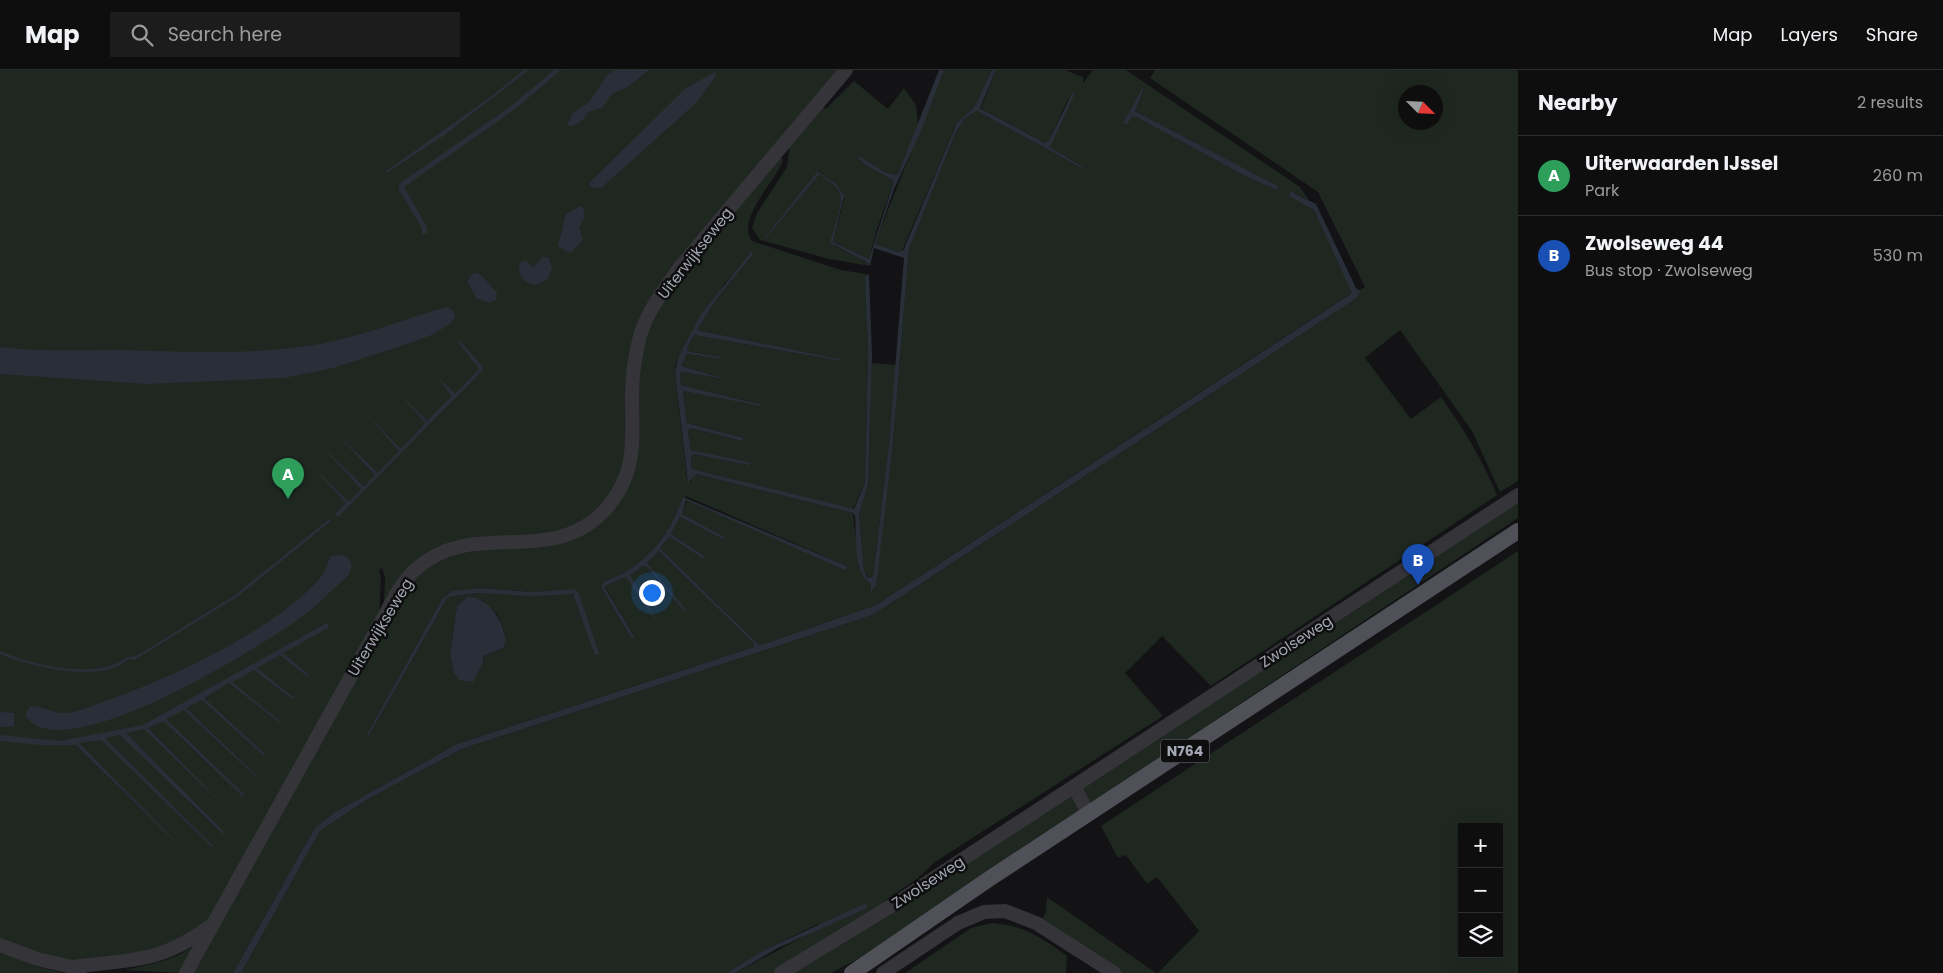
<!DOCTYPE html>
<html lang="en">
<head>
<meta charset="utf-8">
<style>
  :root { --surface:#0e0e0f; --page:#1c1c1d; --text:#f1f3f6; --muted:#9b9c9e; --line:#2e2e2f; --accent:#d93025 }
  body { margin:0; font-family:Poppins,sans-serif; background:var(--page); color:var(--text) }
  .controls { position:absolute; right:15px; bottom:15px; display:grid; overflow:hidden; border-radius:0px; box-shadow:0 5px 20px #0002 }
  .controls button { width:45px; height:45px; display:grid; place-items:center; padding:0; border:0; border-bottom:1px solid var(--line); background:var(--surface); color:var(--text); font:25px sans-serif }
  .compass { position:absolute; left:1398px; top:15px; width:45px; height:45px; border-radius:50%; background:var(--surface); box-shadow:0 5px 20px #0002; rotate:114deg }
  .you { position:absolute; left:651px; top:522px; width:18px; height:18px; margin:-12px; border:4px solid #fff; border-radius:50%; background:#1a73e8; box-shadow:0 0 0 8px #1a73e833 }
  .badge { display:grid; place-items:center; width:32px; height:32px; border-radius:50%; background:var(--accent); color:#fff; font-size:16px; font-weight:700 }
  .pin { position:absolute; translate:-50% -41px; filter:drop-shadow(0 1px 2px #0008) }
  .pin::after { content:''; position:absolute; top:26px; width:18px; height:15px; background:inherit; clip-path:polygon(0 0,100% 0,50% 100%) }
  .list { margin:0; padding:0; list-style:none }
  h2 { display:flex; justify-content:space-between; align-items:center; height:65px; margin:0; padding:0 20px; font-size:21px }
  h2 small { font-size:16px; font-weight:400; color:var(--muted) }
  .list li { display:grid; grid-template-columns:32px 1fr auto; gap:15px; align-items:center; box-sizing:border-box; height:80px; padding:0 20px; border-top:1px solid var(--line) }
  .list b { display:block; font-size:19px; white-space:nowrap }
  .list p { margin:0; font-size:16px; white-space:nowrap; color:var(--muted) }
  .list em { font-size:16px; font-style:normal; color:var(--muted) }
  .icon { flex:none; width:28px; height:28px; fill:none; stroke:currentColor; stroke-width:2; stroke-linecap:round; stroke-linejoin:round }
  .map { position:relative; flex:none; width:1518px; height:903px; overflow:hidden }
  header { display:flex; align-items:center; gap:30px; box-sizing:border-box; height:70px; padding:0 25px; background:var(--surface); border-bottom:1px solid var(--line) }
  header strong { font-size:24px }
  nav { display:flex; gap:28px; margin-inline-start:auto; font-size:18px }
  .search { width:350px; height:45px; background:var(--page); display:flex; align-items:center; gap:12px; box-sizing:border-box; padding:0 18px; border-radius:0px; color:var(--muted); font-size:19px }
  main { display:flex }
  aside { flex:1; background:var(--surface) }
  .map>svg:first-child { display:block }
</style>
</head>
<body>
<header>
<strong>Map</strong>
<div class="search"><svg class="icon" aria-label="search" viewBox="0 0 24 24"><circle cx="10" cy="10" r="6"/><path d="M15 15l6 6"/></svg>Search here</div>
<nav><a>Map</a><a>Layers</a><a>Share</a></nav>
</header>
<main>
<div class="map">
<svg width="1518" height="903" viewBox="0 0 1518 903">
  <rect width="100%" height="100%" fill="#131214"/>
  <!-- green -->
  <g fill="#1f2721" fill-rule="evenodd">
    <path d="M 0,0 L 842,0 L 678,202 L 637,276 L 631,381 L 615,423 L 570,461 L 444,478 L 384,535 L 385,508 L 382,498 L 379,500 L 381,507 L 379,552 L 207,854 L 160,882 L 63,892 L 0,870 Z"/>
    <path d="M 944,0 L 992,0 L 974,37 L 957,53 L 901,183 L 875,174 L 876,170 Z"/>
    <path d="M 996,0 L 1065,0 L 1083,7 L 1083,13 L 1093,0 L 1126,0 L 1300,117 L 1309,130 L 1293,122 L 1314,140 L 1353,222 L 876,535 L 764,574 L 759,575 L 660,478 L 670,467 L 703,485 L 671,464 L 680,447 L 724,470 L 723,467 L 682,444 L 687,430 L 845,499 L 847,496 L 686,426 C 666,468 648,495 603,512 L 601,517 L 631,568 L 634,566 L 604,515 L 626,507 L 629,509 L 631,503 L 643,496 L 647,497 L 687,543 L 647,493 L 659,481 L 754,574 L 754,577 L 457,674 L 335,742 L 314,759 L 233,903 L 189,903 L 403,517 L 439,486 L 556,471 L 622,420 L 640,280 L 659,233 L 777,86 L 782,88 L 783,91 C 774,113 736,149 752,171 L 841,200 L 866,204 L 868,278 L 865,413 L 853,439 L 692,399 L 691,388 L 693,384 L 752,395 L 691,380 L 688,360 L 690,358 L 742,371 L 744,368 L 687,353 L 683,321 L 763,335 L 681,315 L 680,304 L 682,302 L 730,310 L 681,296 L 687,284 L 721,289 L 720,287 L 688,281 L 687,279 L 694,265 L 840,291 L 838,289 L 697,260 L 718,227 L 752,186 L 724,214 L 676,294 L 675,302 L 687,409 L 690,413 L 693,405 L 696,404 L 853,443 L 859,497 L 871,514 L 871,521 L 873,521 L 893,372 L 909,179 L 956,62 L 965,48 L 977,41 L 1083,99 L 1086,99 L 1050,77 L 1071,23 L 1049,70 L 1045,73 L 981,38 ZM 1143,17 L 1144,19 L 1135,41 L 1278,116 L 1277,120 L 1249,108 L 1136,47 L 1131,47 ZM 480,518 L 533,522 L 575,520 L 575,526 L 571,524 L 477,523 L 448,527 L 368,667 L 367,664 L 442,529 L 452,521 ZM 467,527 L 482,530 L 497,544 L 504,561 L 503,578 L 484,586 L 484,590 L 459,610 L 454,603 L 450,585 L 457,536 Z"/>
    <path d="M 1155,0 L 1518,0 L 1518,411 L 1500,422 L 1472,361 L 1400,260 L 1365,288 L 1411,349 L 1441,327 C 1464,359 1482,389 1497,425 L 1211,616 L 1162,566 L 1125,603 L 1163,646 L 935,792 L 917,809 L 894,824 L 864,849 L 774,903 L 735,903 L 814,861 L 818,854 L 764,880 L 727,903 L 241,903 L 320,761 L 368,729 L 462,679 L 873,545 L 1357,228 L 1359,220 L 1365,217 L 1318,122 L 1150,8 ZM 1406,22 L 1436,22 L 1436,52 L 1406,52 Z"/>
    <path d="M 854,11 L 888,39 L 904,18 L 916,35 L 918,56 L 898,104 C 885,105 869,94 859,86 L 876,101 L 894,111 L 877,159 L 869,189 L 833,172 L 844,129 L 836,114 L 819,101 L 764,168 L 765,169 L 820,104 C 827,109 838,117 840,125 C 843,135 834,161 830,172 C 842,182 860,185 870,196 L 829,189 L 760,170 L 752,158 L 757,143 L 787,97 L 790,74 L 822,36 L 826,39 Z"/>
    <path d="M 871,293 L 896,295 L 889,375 L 873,507 L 869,508 L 864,501 L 859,445 L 868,415 Z"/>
    <path d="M 1518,429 L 1518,448 L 1091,733 L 1081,717 Z"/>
    <path d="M 1518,481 L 1518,903 L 1158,903 L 1199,861 L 1157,807 L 1147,814 L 1126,785 L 1118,788 L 1101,756 ZM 1462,757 L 1499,757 L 1499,884 L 1462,884 Z"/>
    <path d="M 1071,723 L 1082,740 L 874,881 L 831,903 L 786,903 Z"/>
    <path d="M 1047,827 L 1156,903 L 1118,903 L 1040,852 L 1046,842 Z"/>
    <path d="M 992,853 C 1023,855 1043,868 1067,886 L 1066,903 L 905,903 L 971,858 Z"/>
    <path d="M 199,871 L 182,903 L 125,900 C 151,894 179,890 199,871 Z"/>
    <path d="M 0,881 L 32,895 L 63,903 L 0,903 Z"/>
  </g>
  <!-- water -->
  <g fill="#292f38">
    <path d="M 524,0 L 529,0 L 443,66 L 388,102 L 385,102 L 493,25 Z"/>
    <path d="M 554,0 L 561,0 L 514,40 L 404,117 L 427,157 L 427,163 L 422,165 L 422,158 L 399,120 L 399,114 L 511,36 Z"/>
    <path d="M 615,0 L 649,0 L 629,16 L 612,24 L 602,38 L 588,42 L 584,49 L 573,56 L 567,55 L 573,43 L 589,32 L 608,4 Z"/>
    <path d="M 939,0 L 944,0 L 921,61 L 894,119 L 875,174 L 898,182 L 903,181 L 957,53 L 974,37 L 992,0 L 996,0 L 980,38 L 1045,73 L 1049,70 L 1073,22 L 1075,23 L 1050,77 L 1086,99 L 1083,99 L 977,41 L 965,48 L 956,62 L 909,179 L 893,372 L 876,516 L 871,522 L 871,514 C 852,501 857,467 855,446 L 853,443 L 696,404 L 688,413 L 675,302 L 679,286 L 701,244 L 752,181 L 752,186 L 718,227 L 697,260 L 839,289 L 840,291 L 694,265 L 687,279 L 688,281 L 720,287 L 721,289 L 687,284 L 681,296 L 730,310 L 682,302 L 680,304 L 681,315 L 763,335 L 761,336 L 683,321 L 687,353 L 744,368 L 742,371 L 690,358 L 688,361 L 691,380 L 752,393 L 749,395 L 693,384 L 691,388 L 692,399 L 854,439 L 865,413 L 868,278 L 865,206 L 869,204 L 872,284 L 868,415 L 859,445 L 864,501 L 868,508 L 873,507 L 889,374 L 904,188 L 874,178 L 870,196 L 865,191 L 832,174 L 830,172 C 833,161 843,135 840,125 C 838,117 826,109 820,104 L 765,169 L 764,168 L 818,101 L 836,114 L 844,126 L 833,172 L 869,189 L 894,111 L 864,94 L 857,86 C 870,90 883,106 898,104 Z"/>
    <path d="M 715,2 L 716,6 L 696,33 L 601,118 L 590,117 L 589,113 L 686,18 Z"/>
    <path d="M 1143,17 L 1144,19 L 1135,41 L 1278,116 L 1277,120 L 1249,108 L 1136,47 L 1131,47 L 1127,55 L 1123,53 Z"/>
    <path d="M 1290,121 L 1316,134 L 1356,218 L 1360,221 L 1357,228 L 873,545 L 462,679 L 368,729 L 320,761 L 241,903 L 233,903 L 314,759 L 335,742 L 457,674 L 754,577 L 754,574 L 659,481 L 647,493 L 686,540 L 686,543 L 647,497 L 643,496 L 630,505 L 662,559 L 626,507 L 604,516 L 634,566 L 634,569 L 631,568 L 601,517 L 603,512 C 644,497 669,468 683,427 L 847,496 L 845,500 L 686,430 L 682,444 L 724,467 L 724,470 L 680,447 L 671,464 L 703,485 L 704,489 L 670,467 L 660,478 L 755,571 L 759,575 L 764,574 L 876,535 L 1352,223 L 1314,140 L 1289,126 Z"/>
    <path d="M 580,136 L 583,138 L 585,146 L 579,158 L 583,170 L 570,183 L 558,176 L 566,144 Z"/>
    <path d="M 542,187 L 549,188 L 552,198 L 548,209 L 537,215 C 523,214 519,205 519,193 L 526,190 L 533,198 Z"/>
    <path d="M 474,203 C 485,203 488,216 497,222 L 496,230 L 490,233 L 476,228 L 467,211 Z"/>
    <path d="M 446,237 L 454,241 L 455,247 L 449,254 L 434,264 L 410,273 L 333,298 L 284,308 L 148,314 L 0,304 L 0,277 C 39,282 78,280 118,280 C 182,282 251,285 315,275 C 360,267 402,250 446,237 Z"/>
    <path d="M 459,270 L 483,297 L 482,301 L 338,447 L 335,444 L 346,433 L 307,391 L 349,432 L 361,419 L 319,373 L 364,417 L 375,405 L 336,363 L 378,403 L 399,381 L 365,343 L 400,378 L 403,377 L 425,353 L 398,322 L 427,351 L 452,326 L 436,305 L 455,324 L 479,299 L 458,272 Z"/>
    <path d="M 329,449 L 331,451 L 237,527 L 144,584 L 134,590 L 128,589 C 104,615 28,596 0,584 L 0,581 C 32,595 98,611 127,587 L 133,587 L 143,582 L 235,525 Z"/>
    <path d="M 337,485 L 346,486 C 350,490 353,493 351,499 C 349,508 337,515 331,521 C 322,530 313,539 303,546 C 263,575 61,703 25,645 L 30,636 C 42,636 54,644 67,643 C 82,641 96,634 111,629 C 174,607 276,559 320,508 C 325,503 327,494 330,487 Z"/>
    <path d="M 480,518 L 533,522 L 575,519 L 579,524 L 599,584 L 595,585 L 573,524 L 533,526 L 477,523 L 448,527 L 368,667 L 367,664 L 442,529 L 452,521 Z"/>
    <path d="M 467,527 C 490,527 502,550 506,570 L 503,578 L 484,586 L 482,595 L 473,612 L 459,610 L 454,603 L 450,585 L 457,536 Z"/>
    <path d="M 325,554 L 328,554 L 328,558 L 283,583 L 308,604 L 308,607 L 280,585 L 257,598 L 294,628 L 292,629 L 254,600 L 232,612 L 280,651 L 280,653 L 229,613 L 204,628 L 264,683 L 264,686 L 202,630 L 186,638 L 255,704 L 255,706 L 184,640 L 166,649 L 244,724 L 243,727 L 164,651 L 148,658 L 233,745 L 144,659 L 126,663 L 224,762 L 223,764 L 120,665 L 105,668 L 213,776 L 213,778 L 101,670 L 79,673 L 205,801 L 76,675 L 41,675 L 0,671 L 0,665 L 60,671 L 143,655 Z"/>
    <path d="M 0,642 L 14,643 L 14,656 L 0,657 Z"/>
    <path d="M 866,833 L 867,838 L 778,878 L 735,903 L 727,903 L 764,880 Z"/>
  </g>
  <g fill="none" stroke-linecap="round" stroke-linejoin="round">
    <!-- minor -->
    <g stroke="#343439" stroke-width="14">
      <path d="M 1074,717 L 1089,744"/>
      <path d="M 0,875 L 37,889 L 81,899"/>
      <path d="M 72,897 C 131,889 159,894 209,857"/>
      <path d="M 186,903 L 381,552 C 391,534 401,512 416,499 C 474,447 550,499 605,440 C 638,403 632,371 632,326 C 632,307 635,285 640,266 C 647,241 665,219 680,197 L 846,0"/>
      <path d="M 781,903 L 896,833 L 1518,425"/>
      <path d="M 883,903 L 958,853 L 984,842 L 1005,841 L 1036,853 L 1114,903"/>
    </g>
    <!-- major -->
    <path stroke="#505058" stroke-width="16" d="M 852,903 L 989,809 L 1518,461"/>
  </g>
  <g text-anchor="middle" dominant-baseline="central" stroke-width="5" stroke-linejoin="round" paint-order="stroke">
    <!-- shield labels -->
    <rect fill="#0e0e0f" stroke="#777982" stroke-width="1" x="1161" y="669.5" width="48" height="23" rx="4"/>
    <g font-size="14" font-weight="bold" fill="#a4a7b4">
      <text x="1185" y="681">N764</text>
    </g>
    <!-- street labels -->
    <g font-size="15" fill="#a4a7b4" stroke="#0e0e0f">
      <text transform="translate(695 183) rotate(-52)">Uiterwijkseweg</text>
      <text transform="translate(380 557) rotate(-59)">Uiterwijkseweg</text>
      <text transform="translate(1296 571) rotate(-33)">Zwolseweg</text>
      <text transform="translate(928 812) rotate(-33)">Zwolseweg</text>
    </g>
  </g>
</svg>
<div class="controls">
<button>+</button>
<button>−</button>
<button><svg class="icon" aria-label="layers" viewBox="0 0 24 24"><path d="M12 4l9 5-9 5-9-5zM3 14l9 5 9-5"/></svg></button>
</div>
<svg class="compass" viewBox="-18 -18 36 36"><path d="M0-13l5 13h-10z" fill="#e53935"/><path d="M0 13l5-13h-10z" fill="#9b9c9e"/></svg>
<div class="you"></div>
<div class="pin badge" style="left:288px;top:429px;background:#2e9e5b">A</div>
<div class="pin badge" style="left:1418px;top:515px;background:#1a4fb4">B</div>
</div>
<aside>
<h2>Nearby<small>2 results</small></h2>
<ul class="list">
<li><span class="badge" style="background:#2e9e5b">A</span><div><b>Uiterwaarden IJssel</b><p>Park</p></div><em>260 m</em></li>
<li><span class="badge" style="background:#1a4fb4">B</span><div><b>Zwolseweg 44</b><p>Bus stop · Zwolseweg</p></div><em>530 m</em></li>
</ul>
</aside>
</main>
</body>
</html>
